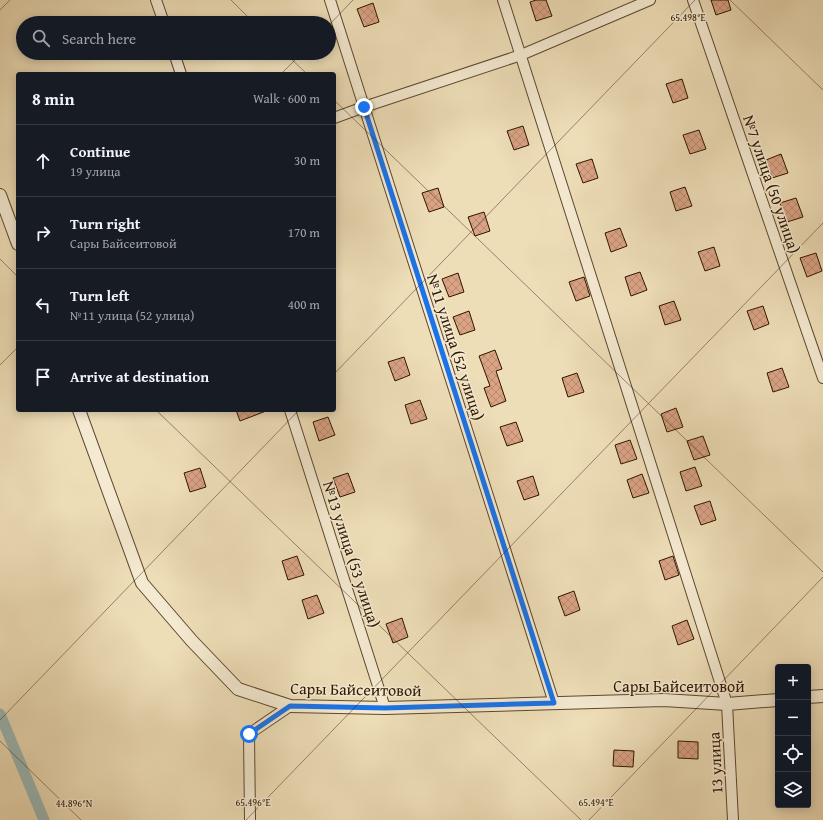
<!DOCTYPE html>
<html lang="en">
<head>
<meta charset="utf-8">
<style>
  :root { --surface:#171b24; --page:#20242c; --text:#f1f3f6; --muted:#9ea1a6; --line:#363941 }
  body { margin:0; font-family:"Gentium Book Plus",serif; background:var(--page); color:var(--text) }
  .controls { position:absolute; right:12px; bottom:12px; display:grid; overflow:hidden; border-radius:4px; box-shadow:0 2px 10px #0003 }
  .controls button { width:36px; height:36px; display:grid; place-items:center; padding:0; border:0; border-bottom:1px solid var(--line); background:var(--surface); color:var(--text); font:20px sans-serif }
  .stop { position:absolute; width:12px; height:12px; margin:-9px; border:3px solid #1a73e8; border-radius:50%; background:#fff }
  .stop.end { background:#1a73e8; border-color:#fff; box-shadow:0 1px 4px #0008 }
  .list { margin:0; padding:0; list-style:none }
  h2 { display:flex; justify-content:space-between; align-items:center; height:52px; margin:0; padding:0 16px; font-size:17px }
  h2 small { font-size:13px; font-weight:400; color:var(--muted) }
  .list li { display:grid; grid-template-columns:26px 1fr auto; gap:12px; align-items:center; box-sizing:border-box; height:72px; padding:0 16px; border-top:1px solid var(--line) }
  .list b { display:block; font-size:15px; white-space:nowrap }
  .list p { margin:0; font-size:13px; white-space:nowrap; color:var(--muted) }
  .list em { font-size:13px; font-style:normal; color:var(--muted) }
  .icon { flex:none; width:22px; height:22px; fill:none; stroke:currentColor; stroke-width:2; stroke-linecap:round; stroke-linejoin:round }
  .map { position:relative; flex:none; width:823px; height:820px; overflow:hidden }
  .search { position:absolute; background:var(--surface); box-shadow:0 2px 10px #0003; left:16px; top:16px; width:320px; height:44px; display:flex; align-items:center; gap:10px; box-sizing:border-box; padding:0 14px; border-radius:22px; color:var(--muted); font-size:15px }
  .panel { position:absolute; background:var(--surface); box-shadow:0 2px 10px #0003; left:16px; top:72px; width:320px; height:340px; border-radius:4px }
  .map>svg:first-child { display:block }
</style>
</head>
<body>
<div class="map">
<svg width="823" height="820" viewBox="0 0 823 820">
  <defs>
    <pattern id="building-cross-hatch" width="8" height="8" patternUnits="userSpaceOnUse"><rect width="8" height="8" fill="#d9a384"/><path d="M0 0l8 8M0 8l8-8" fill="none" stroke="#bb8b70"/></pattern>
  </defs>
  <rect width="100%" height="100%" fill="#eedeb8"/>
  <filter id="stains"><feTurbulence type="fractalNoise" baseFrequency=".005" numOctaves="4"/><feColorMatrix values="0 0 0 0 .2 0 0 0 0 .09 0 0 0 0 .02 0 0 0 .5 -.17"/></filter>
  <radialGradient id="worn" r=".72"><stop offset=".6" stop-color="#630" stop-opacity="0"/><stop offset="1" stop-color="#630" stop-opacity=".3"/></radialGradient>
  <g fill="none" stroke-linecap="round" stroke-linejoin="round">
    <!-- canal -->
    <path stroke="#9cbab8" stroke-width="11" d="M 0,714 L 44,820"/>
  </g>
  <!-- building -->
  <g fill="url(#building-cross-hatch)" stroke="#2e1500">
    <path d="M 536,0 L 546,0 L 552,16 L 536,21 L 530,2 Z"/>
    <path d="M 711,0 L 728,0 L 731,10 L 716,15 Z"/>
    <path d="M 373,3 L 379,22 L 364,27 L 357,9 Z"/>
    <path d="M 682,79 L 688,98 L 673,103 L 666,84 Z"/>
    <path d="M 523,126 L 529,145 L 514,150 L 507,131 Z"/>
    <path d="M 699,130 L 706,149 L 690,154 L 683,135 Z"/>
    <path d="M 781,154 L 788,173 L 772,178 L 766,160 Z"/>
    <path d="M 592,159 L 598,178 L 583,183 L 576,164 Z"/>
    <path d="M 685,187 L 692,206 L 676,211 L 670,192 Z"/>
    <path d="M 438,188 L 444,207 L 429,212 L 422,193 Z"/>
    <path d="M 796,198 L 803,217 L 787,222 L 780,203 Z"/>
    <path d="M 484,212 L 490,231 L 475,236 L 468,217 Z"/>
    <path d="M 620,228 L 627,246 L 611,252 L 605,233 Z"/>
    <path d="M 714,247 L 720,266 L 705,271 L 698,252 Z"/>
    <path d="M 816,253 L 822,271 L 807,277 L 800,258 Z"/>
    <path d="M 640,272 L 647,290 L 631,296 L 625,277 Z"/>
    <path d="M 458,273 L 464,292 L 449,297 L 442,279 Z"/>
    <path d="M 584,277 L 590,296 L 576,301 L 569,282 Z"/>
    <path d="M 674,301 L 681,320 L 665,325 L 659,306 Z"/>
    <path d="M 763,306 L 769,324 L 754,330 L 747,311 Z"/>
    <path d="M 469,311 L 475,330 L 460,335 L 453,317 Z"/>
    <path d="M 495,350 L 502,369 L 496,371 L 506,401 L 491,407 L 484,388 L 490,386 L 479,356 Z"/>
    <path d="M 404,357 L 410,375 L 395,381 L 388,362 Z"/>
    <path d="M 782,368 L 789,387 L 773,392 L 767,373 Z"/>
    <path d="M 577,373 L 584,392 L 568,397 L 562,378 Z"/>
    <path d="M 420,400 L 427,419 L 411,424 L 405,405 Z"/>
    <path d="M 676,408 L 683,427 L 667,432 L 661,414 Z"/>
    <path d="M 236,410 L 266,410 L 266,411 L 240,421 Z"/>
    <path d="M 328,417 L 335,435 L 319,441 L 313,422 Z"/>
    <path d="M 516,422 L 523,441 L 507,446 L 500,427 Z"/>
    <path d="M 703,436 L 710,455 L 694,460 L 687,441 Z"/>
    <path d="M 630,440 L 637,459 L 621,464 L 615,445 Z"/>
    <path d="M 695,467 L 702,486 L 686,491 L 680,472 Z"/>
    <path d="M 200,468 L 206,487 L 190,492 L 184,473 Z"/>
    <path d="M 348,473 L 355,492 L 340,497 L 333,478 Z"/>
    <path d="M 642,474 L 649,493 L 633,498 L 627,480 Z"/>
    <path d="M 533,476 L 539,495 L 524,500 L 517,481 Z"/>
    <path d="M 710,501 L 716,520 L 701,525 L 694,506 Z"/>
    <path d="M 297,556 L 304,575 L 288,580 L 282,561 Z"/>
    <path d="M 673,556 L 679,575 L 665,580 L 659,561 Z"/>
    <path d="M 574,591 L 580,610 L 565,616 L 558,597 Z"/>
    <path d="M 317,595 L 324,613 L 308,619 L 302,600 Z"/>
    <path d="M 402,618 L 408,637 L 393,643 L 386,624 Z"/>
    <path d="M 687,620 L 694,639 L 678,645 L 672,626 Z"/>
    <path d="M 678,741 L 698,742 L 698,759 L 678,758 Z"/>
    <path d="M 614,750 L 634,751 L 633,767 L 613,766 Z"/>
  </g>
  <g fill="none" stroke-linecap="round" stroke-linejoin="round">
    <defs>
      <g id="minor">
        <path d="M 156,0 L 164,23"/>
        <path d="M 330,0 L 554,703"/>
        <path d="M 503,0 L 727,704 L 733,820"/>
        <path d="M 693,0 L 823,378"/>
        <path d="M 174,53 L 181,74"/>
        <path d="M 334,118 L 364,107 L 521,55 L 650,0"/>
        <path d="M 290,410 L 385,708"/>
        <path d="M 250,820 L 249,734 L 290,706"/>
      </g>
      <g id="tertiary">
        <path d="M 0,195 L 18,244"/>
        <path d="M 79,410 L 142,583 L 192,641 L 238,689 L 290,706 L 385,708 L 664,700 L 727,704 L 778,700"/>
        <path d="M 808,697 L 823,696"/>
      </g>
    </defs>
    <!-- minor casing -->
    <use href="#minor" stroke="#5e472e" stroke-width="12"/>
    <!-- tertiary casing -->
    <use href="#tertiary" stroke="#5e472e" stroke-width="14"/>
    <!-- minor -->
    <use href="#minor" stroke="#f4ead1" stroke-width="10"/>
    <!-- tertiary -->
    <use href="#tertiary" stroke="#f4ead1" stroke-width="12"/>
  </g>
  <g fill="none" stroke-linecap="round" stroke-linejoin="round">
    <!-- route -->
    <path stroke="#1a73e8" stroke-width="5" d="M 249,734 L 290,706 L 385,708 L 554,703 L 364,107"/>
  </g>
  <!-- ticks -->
  <path fill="none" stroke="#2e1500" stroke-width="1" stroke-opacity="0.45" d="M 231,0 L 254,23M 730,0 L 823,90M 0,10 L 10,0M 329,25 L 353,0M 285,53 L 307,74M 281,74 L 302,53M 334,100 L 823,572M 0,259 L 18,277M 0,365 L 18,347M 334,374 L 695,0M 156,410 L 581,820M 0,720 L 299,410M 0,741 L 81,820M 246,820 L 823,223M 589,820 L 823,577"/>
  <g text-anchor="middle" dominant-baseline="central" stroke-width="3" stroke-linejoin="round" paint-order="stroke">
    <!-- street labels -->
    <g font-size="16" fill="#2e1500" stroke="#f4ead1">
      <text transform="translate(772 184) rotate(71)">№7 улица (50 улица)</text>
      <text transform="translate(456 347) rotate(72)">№11 улица (52 улица)</text>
      <text transform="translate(352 554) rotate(72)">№13 улица (53 улица)</text>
      <text x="679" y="686">Сары Байсеитовой</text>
      <text transform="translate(356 689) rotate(1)">Сары Байсеитовой</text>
      <text transform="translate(715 763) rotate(-93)">13 улица</text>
    </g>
  </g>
  <g font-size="10" text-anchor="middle" fill="#2e1500" stroke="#f4ead1" stroke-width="3" stroke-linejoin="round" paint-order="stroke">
    <text x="688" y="21">65.498°E</text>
    <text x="253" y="806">65.496°E</text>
    <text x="596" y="806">65.494°E</text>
    <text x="74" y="807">44.896°N</text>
  </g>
  <rect width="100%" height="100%" filter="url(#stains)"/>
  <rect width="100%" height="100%" fill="url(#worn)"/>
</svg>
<div class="controls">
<button>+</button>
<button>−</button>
<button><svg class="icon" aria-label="locate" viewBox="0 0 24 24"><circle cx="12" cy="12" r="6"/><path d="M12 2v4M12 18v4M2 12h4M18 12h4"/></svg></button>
<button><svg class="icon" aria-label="layers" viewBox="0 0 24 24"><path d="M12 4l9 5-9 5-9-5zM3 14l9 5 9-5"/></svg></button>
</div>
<div class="stop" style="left:249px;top:734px"></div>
<div class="stop end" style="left:364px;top:107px"></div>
<div class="search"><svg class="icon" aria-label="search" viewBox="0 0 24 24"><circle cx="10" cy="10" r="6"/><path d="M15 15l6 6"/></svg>Search here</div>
<section class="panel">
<h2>8 min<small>Walk · 600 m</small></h2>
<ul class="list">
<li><svg class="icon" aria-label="ahead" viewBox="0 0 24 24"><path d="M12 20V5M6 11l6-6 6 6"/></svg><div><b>Continue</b><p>19 улица</p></div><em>30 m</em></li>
<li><svg class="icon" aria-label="right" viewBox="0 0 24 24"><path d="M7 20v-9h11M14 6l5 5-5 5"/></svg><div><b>Turn right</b><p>Сары Байсеитовой</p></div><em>170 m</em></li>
<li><svg class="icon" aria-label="left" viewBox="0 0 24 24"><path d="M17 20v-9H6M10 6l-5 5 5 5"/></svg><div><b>Turn left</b><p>№11 улица (52 улица)</p></div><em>400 m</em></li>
<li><svg class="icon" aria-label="arrive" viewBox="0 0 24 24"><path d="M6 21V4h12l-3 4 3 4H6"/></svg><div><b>Arrive at destination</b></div></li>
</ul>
</section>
</div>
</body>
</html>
